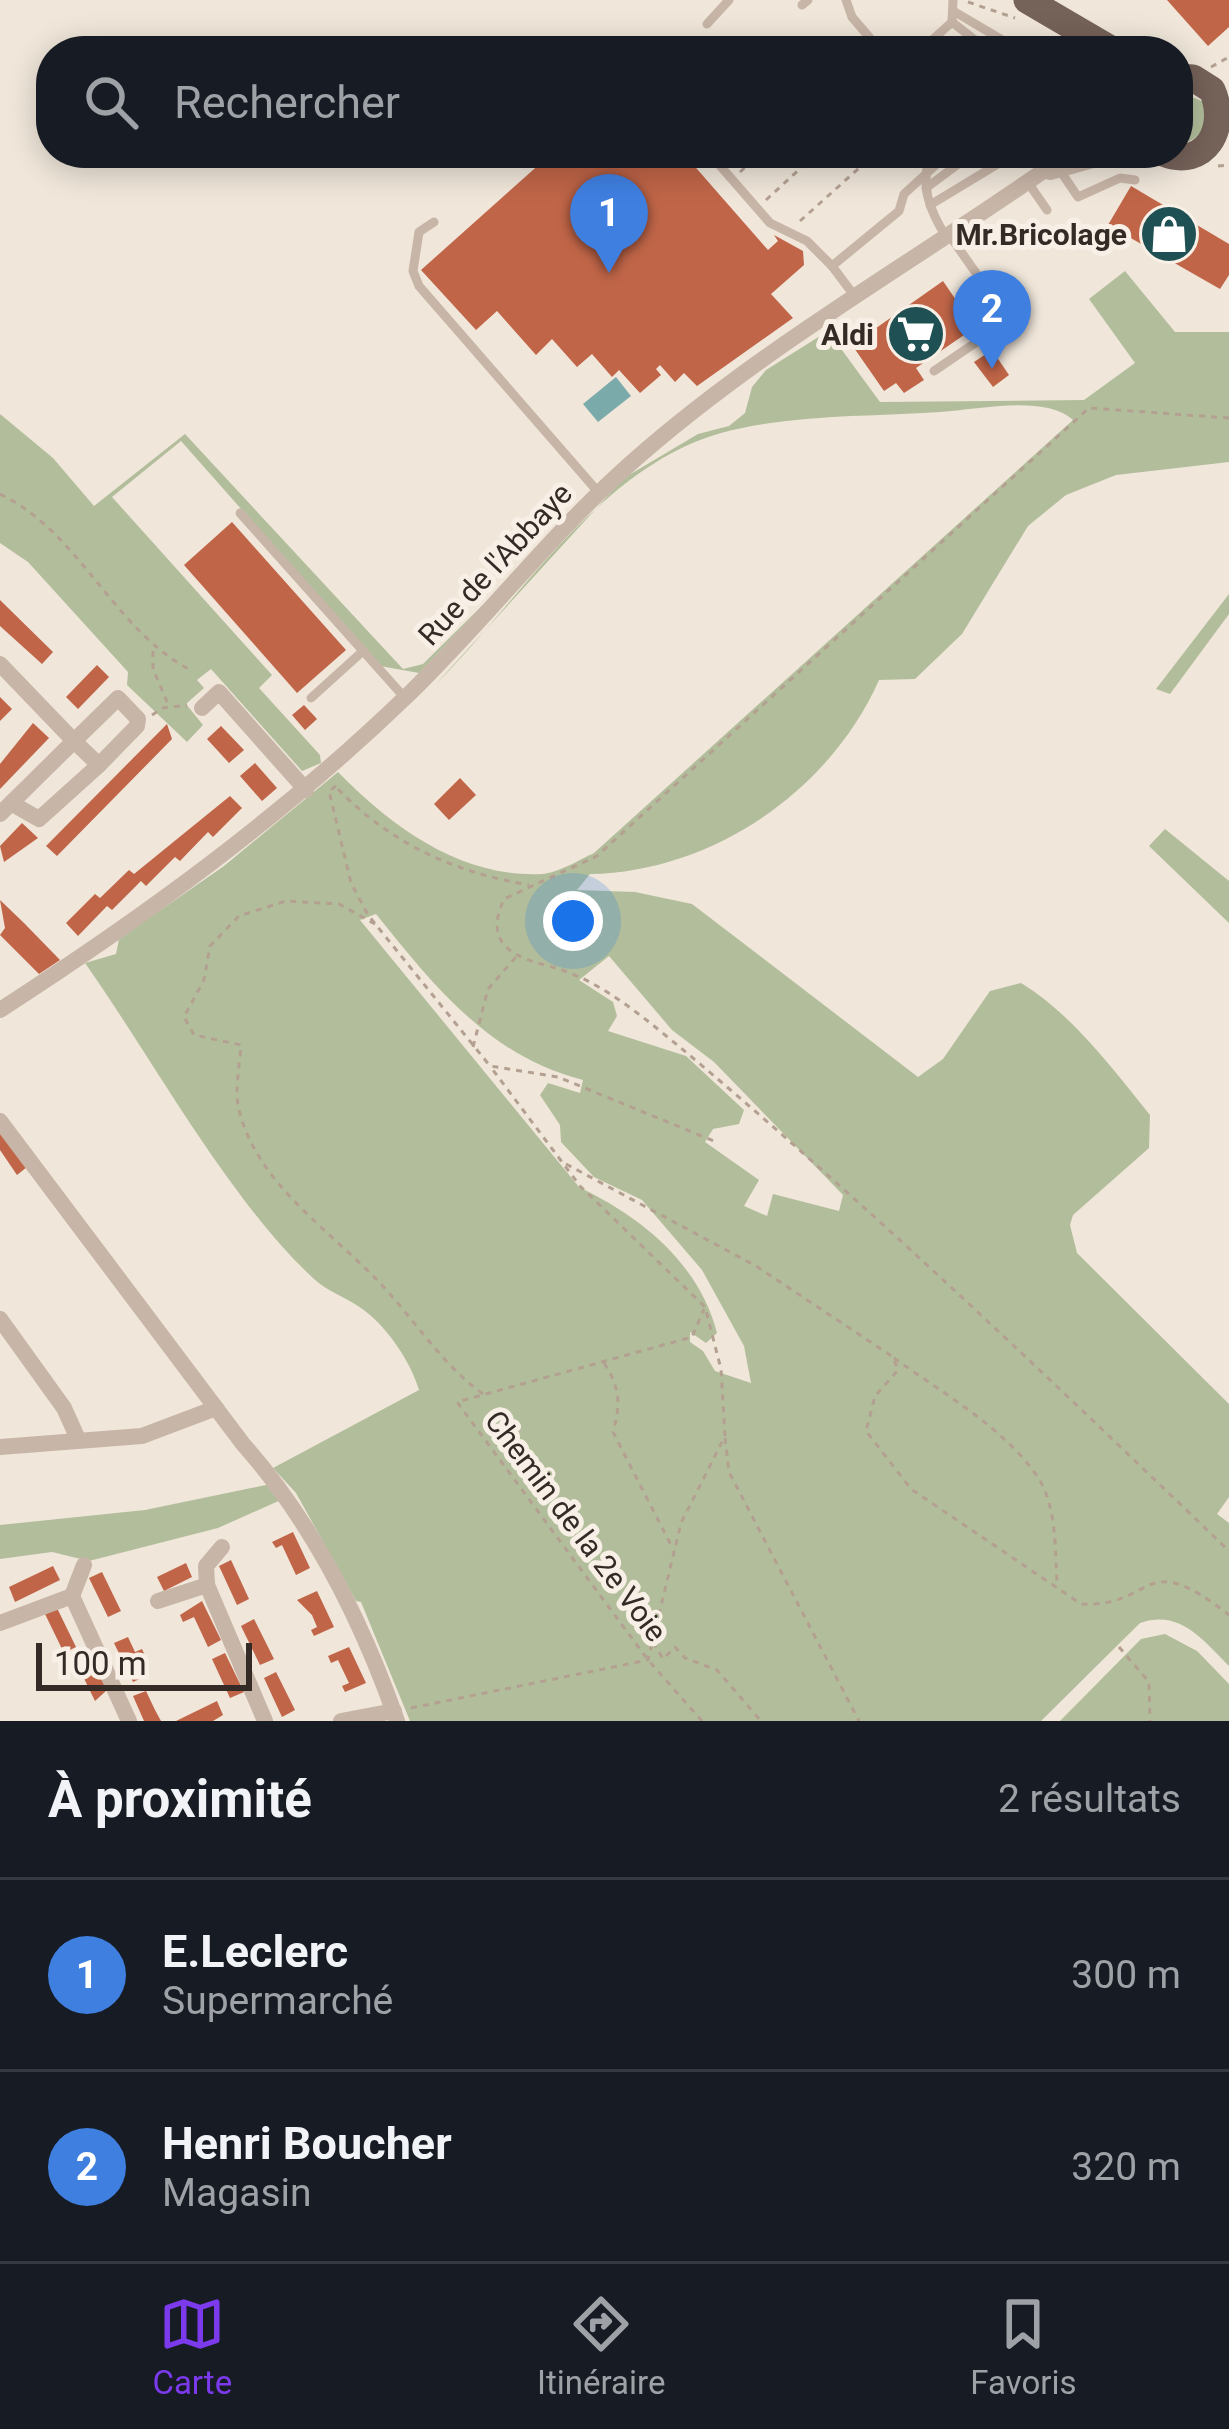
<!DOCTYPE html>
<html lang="fr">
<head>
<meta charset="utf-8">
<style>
  :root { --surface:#171b24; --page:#242831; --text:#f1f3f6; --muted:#9ea1a6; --line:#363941; --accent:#7c3aed }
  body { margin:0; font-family:Roboto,sans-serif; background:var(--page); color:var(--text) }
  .scale { position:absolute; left:36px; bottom:30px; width:216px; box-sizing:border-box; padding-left:12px; border:6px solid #342b27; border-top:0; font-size:33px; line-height:42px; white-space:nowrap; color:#342b27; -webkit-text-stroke:9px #f8f0e6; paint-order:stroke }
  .you { position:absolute; left:573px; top:921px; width:42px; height:42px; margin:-30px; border:9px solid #fff; border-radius:50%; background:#1a73e8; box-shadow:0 0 0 18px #1a73e833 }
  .badge { display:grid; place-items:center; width:78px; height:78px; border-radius:50%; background:var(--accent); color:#fff; font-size:39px; font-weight:700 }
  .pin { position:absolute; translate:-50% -99px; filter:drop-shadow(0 3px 6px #0008) }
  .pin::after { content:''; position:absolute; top:63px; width:42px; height:36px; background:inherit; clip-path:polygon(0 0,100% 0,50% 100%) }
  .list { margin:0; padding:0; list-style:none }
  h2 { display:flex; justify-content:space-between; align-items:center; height:156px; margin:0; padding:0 48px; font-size:51px }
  h2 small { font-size:39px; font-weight:400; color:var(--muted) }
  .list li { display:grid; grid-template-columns:78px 1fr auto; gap:36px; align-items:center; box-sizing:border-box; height:192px; padding:0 48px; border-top:3px solid var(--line) }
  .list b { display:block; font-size:45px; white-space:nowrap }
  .list p { margin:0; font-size:39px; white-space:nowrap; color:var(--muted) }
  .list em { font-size:39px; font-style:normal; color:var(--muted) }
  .icon { flex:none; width:66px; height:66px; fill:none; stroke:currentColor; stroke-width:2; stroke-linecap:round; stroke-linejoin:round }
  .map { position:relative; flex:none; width:1229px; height:1721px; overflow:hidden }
  .search { position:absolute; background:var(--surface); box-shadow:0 6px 30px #0003; left:36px; right:36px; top:36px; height:132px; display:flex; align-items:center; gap:30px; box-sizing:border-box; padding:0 42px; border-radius:48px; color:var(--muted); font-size:45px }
  .sheet { height:540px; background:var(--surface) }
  nav { display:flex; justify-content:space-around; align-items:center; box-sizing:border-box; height:168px; border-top:3px solid var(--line); background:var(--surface); font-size:33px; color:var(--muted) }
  nav a { display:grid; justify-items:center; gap:6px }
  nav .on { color:var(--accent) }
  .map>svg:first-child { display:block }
</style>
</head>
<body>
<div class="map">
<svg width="1229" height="1721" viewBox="0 0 1229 1721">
  <rect width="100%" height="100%" fill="#f0e6da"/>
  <!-- green -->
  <g fill="#b2be9b" fill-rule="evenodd">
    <path d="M 1178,91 L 1204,102 L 1208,120 C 1200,134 1195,143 1178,143 Z"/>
    <path d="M 1125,271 L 1175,332 L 1229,332 L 1229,462 L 1116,475 L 1066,495 L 1028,526 L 962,634 L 915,679 L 879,680 C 830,791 712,872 590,874 L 577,890 L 635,892 L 692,904 L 918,1077 L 943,1059 L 990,991 L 1021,983 C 1071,1013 1114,1070 1150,1115 L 1149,1148 L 1073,1215 L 1070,1225 L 1077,1253 L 1229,1404 L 1229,1497 L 1217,1514 L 1229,1523 L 1229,1666 C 1203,1640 1180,1609 1140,1623 L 1041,1721 L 410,1721 L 361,1602 L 356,1601 L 296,1493 L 273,1468 L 419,1390 C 411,1362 386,1325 361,1308 C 346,1297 328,1292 314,1279 C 228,1199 154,1061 85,963 L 116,954 L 119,939 L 224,866 L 338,772 C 391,826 460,878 542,874 C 558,873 579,860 594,853 L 1073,420 C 1044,394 977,410 940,412 C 868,417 791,414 721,433 C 600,467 520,600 436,684 L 624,478 L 698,434 L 729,426 L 745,413 L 752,387 L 766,370 L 828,331 L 880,402 L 1084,400 L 1135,363 L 1089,299 ZM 376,914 C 435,987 489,1056 583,1080 L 580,1093 L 548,1083 L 540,1095 L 560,1125 L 561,1142 L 594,1177 L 642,1200 L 702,1270 L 744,1346 L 751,1383 L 715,1371 L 703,1351 L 690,1342 L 690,1332 L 706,1343 L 717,1333 C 699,1263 641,1217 579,1187 L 360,920 ZM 609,956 L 672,1030 L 714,1062 L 843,1195 L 839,1211 L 773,1194 L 767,1216 L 744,1206 L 759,1180 L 705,1142 L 713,1129 L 739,1124 L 744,1110 L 686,1056 L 608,1031 L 617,1016 L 613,1002 L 579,980 Z"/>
    <path d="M 0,414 L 53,458 L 94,506 L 185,434 L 403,669 L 423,664 L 490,598 L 419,673 L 380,666 L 181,441 L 112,497 L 272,675 L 259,688 L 320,755 L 321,763 L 302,771 L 211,669 L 197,680 L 204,688 L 186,704 L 203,725 L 187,742 L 127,685 L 128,672 L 28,562 L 0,543 Z"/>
    <path d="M 1229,594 L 1229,614 L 1170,694 L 1156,689 Z"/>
    <path d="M 1165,829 L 1229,881 L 1229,923 L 1149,846 Z"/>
    <path d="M 271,1484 L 283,1499 L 218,1528 L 89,1561 L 52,1552 L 0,1559 L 0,1525 L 145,1510 Z"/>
    <path d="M 1165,1634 L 1197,1651 L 1229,1684 L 1229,1721 L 1060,1721 L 1141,1639 Z"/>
  </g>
  <!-- water -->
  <path fill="#7baaab" d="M 616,377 L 631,396 L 598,422 L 583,404 Z"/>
  <!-- building -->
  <g fill="#c06548">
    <path d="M 1167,0 L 1229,0 L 1229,27 L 1208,46 Z"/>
    <path d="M 552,153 L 683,153 L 768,250 L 778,241 L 774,235 L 803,251 L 804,265 L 771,294 L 793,318 L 697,386 L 684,373 L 675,382 L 660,365 L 656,369 L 661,375 L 640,393 L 619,370 L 612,377 L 592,354 L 577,367 L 552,339 L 536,355 L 497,311 L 476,330 L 421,270 Z"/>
    <path d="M 1131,186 L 1229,244 L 1229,275 L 1220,289 L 1108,225 Z"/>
    <path d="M 943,281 L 969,319 L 974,315 L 980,324 L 916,368 L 924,380 L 904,393 L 896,383 L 884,391 L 852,345 Z"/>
    <path d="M 992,350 L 1009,375 L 993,387 L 974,362 Z"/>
    <path d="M 232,522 L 346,650 L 297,693 L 184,565 Z"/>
    <path d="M 0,600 L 53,652 L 42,664 L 0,626 Z"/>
    <path d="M 97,665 L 109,677 L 78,709 L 66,697 Z"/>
    <path d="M 0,697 L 12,709 L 0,721 Z"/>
    <path d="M 304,705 L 317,719 L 305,730 L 292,715 Z"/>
    <path d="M 33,723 L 49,738 L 0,789 L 0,764 Z"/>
    <path d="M 167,724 L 172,739 L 57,856 L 46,846 Z"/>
    <path d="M 221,726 L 244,750 L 229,763 L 207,739 Z"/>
    <path d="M 255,763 L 277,788 L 262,801 L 240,776 Z"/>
    <path d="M 460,778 L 476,795 L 449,820 L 434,804 Z"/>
    <path d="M 230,796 L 242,808 L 213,837 L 208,832 L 180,861 L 175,857 L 146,886 L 141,881 L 112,910 L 107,906 L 78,936 L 66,923 L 95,894 L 100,898 L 129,870 L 134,874 Z"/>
    <path d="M 22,823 L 38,838 L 4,862 L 0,846 Z"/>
    <path d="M 0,900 L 24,923 L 60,960 L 39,974 L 0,935 L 5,928 Z"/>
    <path d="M 0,1131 L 27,1167 L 17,1175 L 0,1150 Z"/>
    <path d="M 293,1532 L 310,1568 L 296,1575 L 282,1545 L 276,1548 L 272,1542 Z"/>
    <path d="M 231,1560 L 249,1599 L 237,1605 L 219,1566 Z"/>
    <path d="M 186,1563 L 192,1577 L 164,1591 L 157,1577 Z"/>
    <path d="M 53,1566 L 60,1580 L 15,1602 L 9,1587 Z"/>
    <path d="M 102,1572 L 121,1611 L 108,1617 L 89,1578 Z"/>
    <path d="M 317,1591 L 334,1627 L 314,1636 L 311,1630 L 317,1627 L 312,1615 L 297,1600 Z"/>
    <path d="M 202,1601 L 221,1640 L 208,1647 L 194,1617 L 183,1622 L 180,1615 Z"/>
    <path d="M 57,1608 L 76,1647 L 64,1653 L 45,1614 Z"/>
    <path d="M 254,1619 L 274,1659 L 260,1665 L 241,1626 Z"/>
    <path d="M 128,1637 L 135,1652 L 142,1649 L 147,1660 L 140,1664 L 146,1676 L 133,1682 L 114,1643 Z"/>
    <path d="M 349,1647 L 366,1683 L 345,1692 L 342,1686 L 349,1683 L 338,1660 L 331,1663 L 328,1656 Z"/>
    <path d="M 225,1653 L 244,1692 L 230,1698 L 212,1659 Z"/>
    <path d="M 89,1655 L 107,1690 L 95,1701 L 76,1662 Z"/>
    <path d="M 276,1672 L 295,1710 L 282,1717 L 264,1678 Z"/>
    <path d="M 146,1691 L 155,1710 L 161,1721 L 144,1721 L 133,1696 Z"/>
    <path d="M 217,1701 L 223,1715 L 213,1721 L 176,1721 Z"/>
  </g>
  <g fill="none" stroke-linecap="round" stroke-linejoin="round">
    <!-- path -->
    <g stroke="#b3a091" stroke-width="3" stroke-dasharray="6 6" stroke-linecap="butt">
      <path d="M 968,2 L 1015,18"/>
      <path d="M 820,51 L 827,45"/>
      <path d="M 1211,67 L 1229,57"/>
      <path d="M 1218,166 L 1229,165"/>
      <path d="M 740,172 L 761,153"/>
      <path d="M 766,200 L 817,153"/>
      <path d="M 800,221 L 876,153"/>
      <path d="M 1229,418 L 1089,408 L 597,856 L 504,899 C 498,913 493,928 502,942 C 514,959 540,963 559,969 C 606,984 649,1022 687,1053 C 875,1211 1052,1381 1229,1551"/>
      <path d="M 0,494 C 81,533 112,629 192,671"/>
      <path d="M 153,651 L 153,669 L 168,704"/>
      <path d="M 152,715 L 163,708 L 187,705"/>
      <path d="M 336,786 L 329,791 L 351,883 L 368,915 L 490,1066 L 558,1077 L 714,1141"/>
      <path d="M 338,789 C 391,844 454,872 529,885"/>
      <path d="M 375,924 L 339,904 L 286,901 L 239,916 L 210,946 L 204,980 L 184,1017 L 194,1035 L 241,1045 C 240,1065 234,1091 239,1110 C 257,1183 328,1229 377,1280 C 414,1318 439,1362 483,1394"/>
      <path d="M 473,1047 L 488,989 L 516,957"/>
      <path d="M 566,1164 L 756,1266 L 893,1357 L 898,1370 L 875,1396 L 866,1431 L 911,1489 L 1081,1604 C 1157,1608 1140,1545 1229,1615"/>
      <path d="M 894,1358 C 941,1392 1001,1426 1035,1473 C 1057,1502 1055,1549 1057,1584"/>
      <path d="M 604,1363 C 620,1388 621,1403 613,1432 L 673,1549"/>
      <path d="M 725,1438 L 729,1472 L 859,1721"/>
      <path d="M 653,1642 L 663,1659 L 675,1647 L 685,1658 L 717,1670 L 761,1721"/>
      <path d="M 1119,1647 L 1149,1682 L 1150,1721"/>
      <path d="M 411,1708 L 648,1660 L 681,1523 L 725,1436 L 721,1369 L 705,1307 L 580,1186 L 490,1066"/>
      <path d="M 702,1721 L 648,1660 L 457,1402 L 692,1337 L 704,1309"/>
    </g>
    <!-- service -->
    <g stroke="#c7b5a7" stroke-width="9">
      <path d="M 846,0 L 852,17 L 881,51"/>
      <path d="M 802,5 L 808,0"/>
      <path d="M 955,12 L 1021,51"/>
      <path d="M 952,22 L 989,51"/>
      <path d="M 707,24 L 729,0"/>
      <path d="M 937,37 L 953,51"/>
      <path d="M 920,51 L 952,22 L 953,0"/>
      <path d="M 709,153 L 770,223 L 807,241 L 832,266"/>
      <path d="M 932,153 C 918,183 930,212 947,238"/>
      <path d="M 1059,169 L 1078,197 L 1120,178 L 1135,180"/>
      <path d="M 1029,184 L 1047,210"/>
      <path d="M 926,188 L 973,153"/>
      <path d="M 930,205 L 1016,153"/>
      <path d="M 434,222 L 419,232 L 413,271 L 419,286 L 599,493"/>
      <path d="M 856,298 L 832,266 L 899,211 L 904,194 L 949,153"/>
      <path d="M 934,371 L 1009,320 L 950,236"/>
      <path d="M 240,513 L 405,698"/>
      <path d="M 311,698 L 363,651"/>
    </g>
    <!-- minor -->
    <g stroke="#c7b5a7" stroke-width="16">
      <path d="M 1050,172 L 1118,153"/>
      <path d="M 0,664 L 74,741 L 118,698 L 138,719 L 137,726 L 99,765"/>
      <path d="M 202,708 L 219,692 L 306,790"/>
      <path d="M 0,814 L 74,741 L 99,765 L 39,819 L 11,803"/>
      <path d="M 0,1010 C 147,915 284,815 410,693 C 486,619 551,534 631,463 C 765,344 925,256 1069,153"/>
      <path d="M 0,1121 L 243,1444 C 313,1523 362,1621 397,1721"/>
      <path d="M 0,1319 L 64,1408 L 78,1439"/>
      <path d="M 0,1447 L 142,1436 L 216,1408"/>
      <path d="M 84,1565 L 72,1596 L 129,1721"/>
      <path d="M 207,1585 L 265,1721"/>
      <path d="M 158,1601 L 207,1585 L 206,1566 L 222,1547"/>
      <path d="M 0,1623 L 72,1596"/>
      <path d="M 341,1721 L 394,1711"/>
    </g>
    <!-- primary -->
    <g stroke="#756259" stroke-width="27">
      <path d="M 1027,0 L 1114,51"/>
      <path d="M 1163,153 C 1205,170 1229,128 1212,90 L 1193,78 L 1178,77"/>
    </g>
  </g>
  <!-- icons -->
  <defs>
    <symbol id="shop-disc" viewBox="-11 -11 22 22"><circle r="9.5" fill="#1f5053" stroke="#f8f0e6"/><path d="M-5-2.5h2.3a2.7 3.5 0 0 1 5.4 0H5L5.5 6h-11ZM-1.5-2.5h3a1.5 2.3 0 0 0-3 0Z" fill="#fff"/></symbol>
    <symbol id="supermarket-disc" viewBox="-11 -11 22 22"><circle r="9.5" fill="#1f5053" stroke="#f8f0e6"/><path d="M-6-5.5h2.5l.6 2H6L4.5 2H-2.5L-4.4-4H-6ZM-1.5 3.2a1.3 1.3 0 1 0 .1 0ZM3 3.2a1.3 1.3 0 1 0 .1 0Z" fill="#fff"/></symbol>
  </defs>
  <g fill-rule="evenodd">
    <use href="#shop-disc" x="1136" y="201" width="66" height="66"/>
    <use href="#supermarket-disc" x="883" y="301" width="66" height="66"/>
  </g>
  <g text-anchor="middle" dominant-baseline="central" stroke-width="10" stroke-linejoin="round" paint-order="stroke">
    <!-- poi labels -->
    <g font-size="30" font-weight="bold" fill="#342b27" stroke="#f8f0e6" text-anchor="end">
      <text x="1127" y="234">Mr.Bricolage</text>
      <text x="874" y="334">Aldi</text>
    </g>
    <!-- street labels -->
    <g font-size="30" fill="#342b27" stroke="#f8f0e6">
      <text transform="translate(495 564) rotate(-47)">Rue de l'Abbaye</text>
      <text transform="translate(576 1526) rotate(53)">Chemin de la 2e Voie</text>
    </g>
  </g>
</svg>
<div class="scale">100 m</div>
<div class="you"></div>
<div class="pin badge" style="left:609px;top:273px;background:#3f7fe0">1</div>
<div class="pin badge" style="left:992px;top:369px;background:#3f7fe0">2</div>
<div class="search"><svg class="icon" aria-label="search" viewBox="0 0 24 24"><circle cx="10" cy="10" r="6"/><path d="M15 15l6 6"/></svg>Rechercher</div>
</div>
<section class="sheet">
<h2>À proximité<small>2 résultats</small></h2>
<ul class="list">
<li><span class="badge" style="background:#3f7fe0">1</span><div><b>E.Leclerc</b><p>Supermarché</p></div><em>300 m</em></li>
<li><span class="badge" style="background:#3f7fe0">2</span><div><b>Henri Boucher</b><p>Magasin</p></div><em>320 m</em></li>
</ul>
</section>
<nav>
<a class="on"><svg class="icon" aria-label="map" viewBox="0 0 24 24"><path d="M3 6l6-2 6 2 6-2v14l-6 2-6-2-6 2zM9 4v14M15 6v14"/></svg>Carte</a>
<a><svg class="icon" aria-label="directions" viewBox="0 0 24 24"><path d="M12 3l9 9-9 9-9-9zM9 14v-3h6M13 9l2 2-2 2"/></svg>Itinéraire</a>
<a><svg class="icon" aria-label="saved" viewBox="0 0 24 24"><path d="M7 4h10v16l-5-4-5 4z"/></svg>Favoris</a>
</nav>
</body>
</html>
